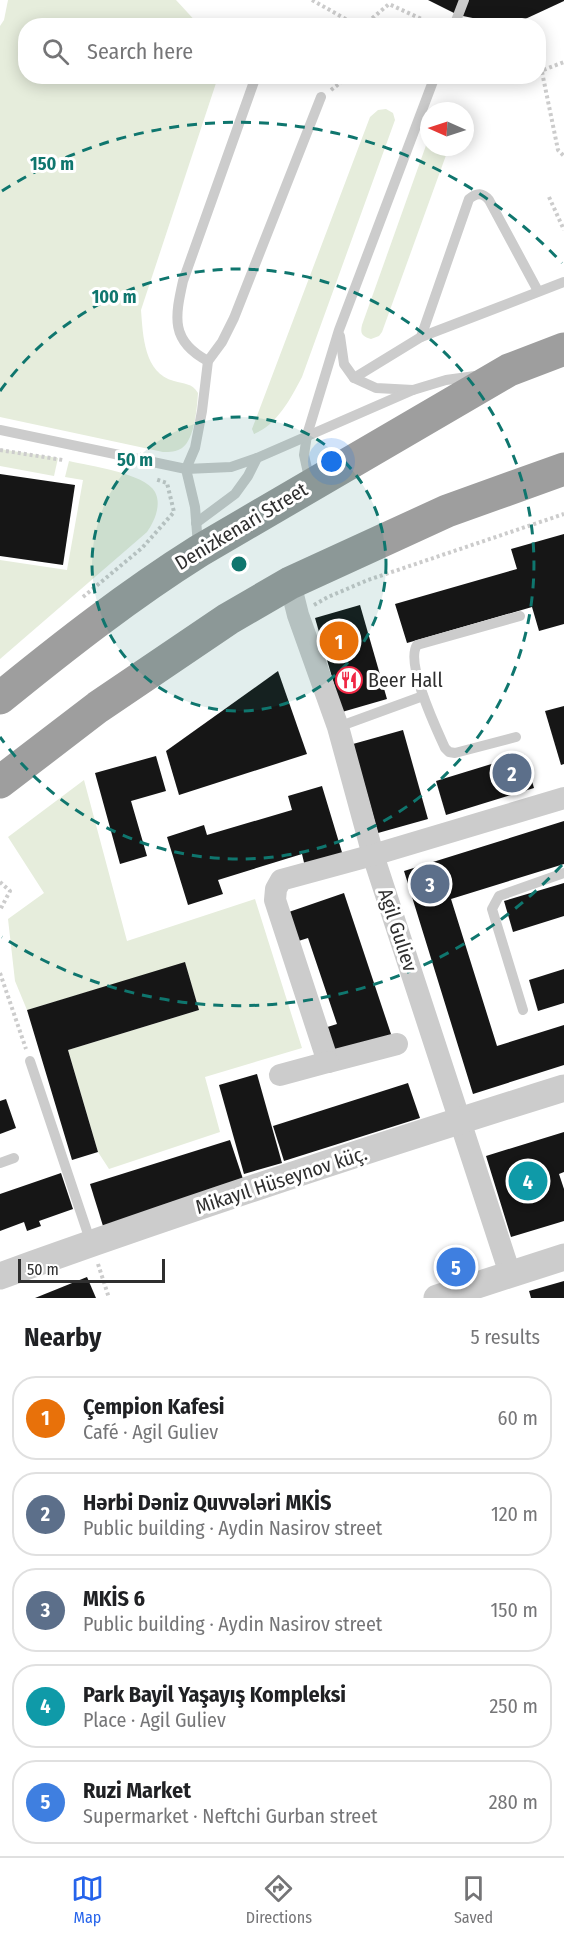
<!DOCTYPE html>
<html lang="en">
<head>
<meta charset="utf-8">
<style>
  :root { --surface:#fff; --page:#f2f2f2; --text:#202124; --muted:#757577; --line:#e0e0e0; --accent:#2563eb }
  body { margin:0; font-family:"Fira Sans Condensed",sans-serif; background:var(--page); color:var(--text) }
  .compass { position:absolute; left:420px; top:102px; width:54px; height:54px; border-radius:50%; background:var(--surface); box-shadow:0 3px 15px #0003; rotate:273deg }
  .scale { position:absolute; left:18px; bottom:15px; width:147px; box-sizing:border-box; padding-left:6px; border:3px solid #2f2f2f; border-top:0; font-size:16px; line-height:21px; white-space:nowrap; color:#2f2f2f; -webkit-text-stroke:4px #fff; paint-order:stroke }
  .you { position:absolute; left:332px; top:462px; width:21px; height:21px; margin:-15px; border:4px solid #fff; border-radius:50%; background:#1a73e8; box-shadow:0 0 0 9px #1a73e833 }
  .badge { display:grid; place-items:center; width:39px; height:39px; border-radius:50%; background:var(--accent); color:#fff; font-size:20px; font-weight:700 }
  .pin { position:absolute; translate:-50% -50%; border:3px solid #fff; box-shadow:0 2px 6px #0006 }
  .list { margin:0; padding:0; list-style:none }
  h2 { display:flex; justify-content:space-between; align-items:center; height:78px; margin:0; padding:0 24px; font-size:26px }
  h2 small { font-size:20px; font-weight:400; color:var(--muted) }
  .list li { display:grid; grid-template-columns:39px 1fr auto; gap:18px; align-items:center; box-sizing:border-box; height:84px; margin:0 12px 12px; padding:0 12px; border:2px solid var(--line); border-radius:24px }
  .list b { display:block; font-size:22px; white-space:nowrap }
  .list p { margin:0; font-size:20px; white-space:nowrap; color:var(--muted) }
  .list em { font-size:20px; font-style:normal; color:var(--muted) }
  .icon { flex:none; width:33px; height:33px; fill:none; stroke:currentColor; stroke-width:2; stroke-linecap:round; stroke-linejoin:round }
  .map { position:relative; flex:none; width:564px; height:1298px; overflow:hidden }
  .search { position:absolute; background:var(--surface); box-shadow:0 3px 15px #0003; left:18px; right:18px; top:18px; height:66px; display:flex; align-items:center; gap:15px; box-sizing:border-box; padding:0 21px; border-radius:24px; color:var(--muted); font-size:22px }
  .sheet { height:558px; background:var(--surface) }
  nav { display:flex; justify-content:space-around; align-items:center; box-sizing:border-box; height:84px; border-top:2px solid var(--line); background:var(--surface); font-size:16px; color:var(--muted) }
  nav a { display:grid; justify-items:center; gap:3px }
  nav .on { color:var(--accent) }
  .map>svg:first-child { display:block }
</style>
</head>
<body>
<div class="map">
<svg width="564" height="1298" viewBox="0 0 564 1298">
  <rect width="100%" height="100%" fill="#fff"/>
  <!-- green -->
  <g fill="#e6eddc">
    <path d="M 8,0 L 176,0 L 199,25 L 26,26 L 26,76 L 218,77 L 141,310 C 143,336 144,373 174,381 C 184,384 192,383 198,393 C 197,407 195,439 182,448 C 176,452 170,452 163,452 L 0,417 L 0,26 L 4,20 Z"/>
    <path d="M 386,109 L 393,113 L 395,120 L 302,377 C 291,398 277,425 254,434 L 252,429 L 370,117 L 378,110 Z"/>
    <path d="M 429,137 L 429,147 L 449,147 L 382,332 L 379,336 L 371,339 C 362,336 360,334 362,325 Z"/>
    <path d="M 0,449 L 58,458 L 54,476 L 0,466 Z"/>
    <path d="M 69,461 C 89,466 145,473 155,492 C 162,505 154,522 147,532 L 0,659 L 0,560 L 67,570 L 83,480 L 65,477 Z"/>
    <path d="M 84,780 L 127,941 L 255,899 L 302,1048 L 205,1077 L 220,1132 L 109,1169 L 98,1152 L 68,1050 L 199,1010 L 185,963 L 27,1010 L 15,981 L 8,919 L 44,893 L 8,837 Z"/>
  </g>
  <!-- building -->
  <g fill="#161616">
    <path d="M 428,0 L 564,0 L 564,1 L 523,20 L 497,23 L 458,15 Z"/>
    <path d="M 0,474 L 75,485 L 63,565 L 0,556 Z"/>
    <path d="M 564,534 L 564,624 L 539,631 L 532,607 L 407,643 L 395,604 L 517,569 L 511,549 Z"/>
    <path d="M 360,605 L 387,699 L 342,712 L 315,618 Z"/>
    <path d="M 278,671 L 307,754 L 179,795 L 166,751 Z"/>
    <path d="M 564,706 L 564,764 L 561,765 L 545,711 Z"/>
    <path d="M 403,730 L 428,819 L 378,833 L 353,744 Z"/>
    <path d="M 524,754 L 534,788 L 446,815 L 436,781 Z"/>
    <path d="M 156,756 L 166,791 L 131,801 L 147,856 L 120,864 L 95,773 Z"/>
    <path d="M 322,786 L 344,859 L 306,871 L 302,854 L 218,880 L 223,894 L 188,905 L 167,837 L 204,825 L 207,835 L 292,810 L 288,796 Z"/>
    <path d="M 564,821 L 564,864 L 451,899 L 497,1046 L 564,1025 L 564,1065 L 473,1094 L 404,871 Z"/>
    <path d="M 564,883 L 564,916 L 513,932 L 504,901 Z"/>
    <path d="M 344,893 L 392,1037 L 330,1058 L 321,1029 L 337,1024 L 308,938 L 292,943 L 283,914 Z"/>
    <path d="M 185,962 L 199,1010 L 68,1050 L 98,1152 L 72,1160 L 27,1010 Z"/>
    <path d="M 564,969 L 564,1003 L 538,1011 L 529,980 Z"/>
    <path d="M 257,1074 L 282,1163 L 244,1174 L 219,1085 Z"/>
    <path d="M 408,1083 L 420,1118 L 284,1161 L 273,1126 Z"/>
    <path d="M 6,1099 L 16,1128 L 0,1134 L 0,1101 Z"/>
    <path d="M 564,1132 L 564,1172 L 559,1174 L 564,1189 L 564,1221 L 511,1237 L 486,1156 Z"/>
    <path d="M 230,1140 L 244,1182 L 103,1226 L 90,1184 Z"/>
    <path d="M 61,1173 L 73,1209 L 39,1221 L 41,1226 L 27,1231 L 24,1222 L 0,1231 L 0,1194 Z"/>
    <path d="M 87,1277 L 96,1298 L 35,1298 Z"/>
    <path d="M 564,1281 L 564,1298 L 531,1298 L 529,1291 Z"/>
  </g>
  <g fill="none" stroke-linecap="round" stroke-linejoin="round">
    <!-- path -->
    <g stroke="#ccc" stroke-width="4" stroke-dasharray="3 3" stroke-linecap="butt">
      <path d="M 312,0 L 358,26"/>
      <path d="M 363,26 L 389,4 L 428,22 L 440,24"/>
      <path d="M 538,72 L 564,62"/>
      <path d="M 542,72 L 558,150 L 564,156"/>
      <path d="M 331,90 L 349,76"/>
      <path d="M 549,197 L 564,230"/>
      <path d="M 0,450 L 63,460"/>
      <path d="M 83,597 L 142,548 L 174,512 L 167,483 L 155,479"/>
      <path d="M 314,605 L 328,597 L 368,580 L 564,514"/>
      <path d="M 0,882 L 10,891 L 0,910"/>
      <path d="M 0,973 L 26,1049"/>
      <path d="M 98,1264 L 109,1298"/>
    </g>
    <!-- service -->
    <g stroke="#ccc" stroke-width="10">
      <path d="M 454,26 L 464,0"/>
      <path d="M 340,336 L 344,364 L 354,378 L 376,388 L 413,390 L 446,380 L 475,376"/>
      <path d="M 421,337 L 469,199 C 477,192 483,193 489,200 L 538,291"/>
      <path d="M 208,361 C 170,341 175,317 183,281 L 256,76"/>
      <path d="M 354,378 L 421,337 L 564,282"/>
      <path d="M 0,430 L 186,469 L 231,467 L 257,458"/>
      <path d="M 310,482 L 304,455 L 307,435 L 339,330 L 435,76"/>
      <path d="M 196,523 L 235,494 L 248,476 L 257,458 L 413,390"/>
      <path d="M 198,545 L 195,507 L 186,469 L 195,448 L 202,411 L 208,361 L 222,342 L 234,318 L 321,97"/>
      <path d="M 338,727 L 423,696"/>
      <path d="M 516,737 L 455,753 L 449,752 L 445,748 C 436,728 405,663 417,645 L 520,616"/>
      <path d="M 523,1010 L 492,909 L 499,896 L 564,873"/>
      <path d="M 30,1061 L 91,1243"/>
      <path d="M 0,1163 L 14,1158"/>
    </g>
    <!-- minor -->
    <g stroke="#ccc" stroke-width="22">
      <path d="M 290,583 L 298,615 L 338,727 L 373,855 L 510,1274"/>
      <path d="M 397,1044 L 328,1062 L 275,900 L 276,889 L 281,880 L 373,855 L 564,798"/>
      <path d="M 280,1075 L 328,1062"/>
    </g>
    <!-- tertiary -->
    <g stroke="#ccc" stroke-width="27">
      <path d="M 0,1276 C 186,1209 375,1147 564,1088"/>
      <path d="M 437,1298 L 564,1257"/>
    </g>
    <!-- trunk -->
    <g stroke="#9e9e9e" stroke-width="33">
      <path d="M 0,698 C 64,646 129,595 199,551 L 509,370 L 564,349"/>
      <path d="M 0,782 L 98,707 L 228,619 L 290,583 L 447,511 L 564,469"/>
    </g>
  </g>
  <!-- distance rings -->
  <circle cx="239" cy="564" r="147" fill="#0f766e" fill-opacity=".12"/>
  <g fill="none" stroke="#0f766e" stroke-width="3" stroke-dasharray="10 8">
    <circle cx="239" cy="564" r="147"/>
    <path d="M0 391A295 295 0 1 1 0 737"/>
    <path d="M562 865A442 442 0 0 1 2 937M2 191A442 442 0 0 1 562 263"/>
  </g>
  <!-- icons -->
  <defs>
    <symbol id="restaurant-ring" viewBox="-11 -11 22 22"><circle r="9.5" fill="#fff" stroke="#f02744" stroke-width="1.5"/><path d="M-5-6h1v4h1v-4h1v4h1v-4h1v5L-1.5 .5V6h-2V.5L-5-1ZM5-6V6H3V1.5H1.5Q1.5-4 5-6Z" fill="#f02744"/></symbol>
  </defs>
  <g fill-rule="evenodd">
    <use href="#restaurant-ring" x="334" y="665" width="30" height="30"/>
  </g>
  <g text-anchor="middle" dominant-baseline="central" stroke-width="6" stroke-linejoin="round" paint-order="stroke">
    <!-- street labels -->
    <g font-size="20" fill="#2f2f2f" stroke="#fff">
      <text transform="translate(241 526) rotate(-31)">Denizkenari Street</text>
      <text transform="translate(398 930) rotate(72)">Agil Guliev</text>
      <text transform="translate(281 1180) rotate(-18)">Mikayıl Hüseynov küç.</text>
    </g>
    <!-- poi labels -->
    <g font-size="20" fill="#2f2f2f" stroke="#fff" text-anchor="start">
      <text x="368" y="680">Beer Hall</text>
    </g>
  </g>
  <circle cx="239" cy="564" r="9" fill="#0f766e" stroke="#fff" stroke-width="3"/>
  <g font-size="18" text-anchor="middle" font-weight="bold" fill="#0f766e" stroke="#fff" stroke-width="6" stroke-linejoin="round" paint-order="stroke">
    <text x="52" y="170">150 m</text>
    <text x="114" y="303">100 m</text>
    <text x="135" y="466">50 m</text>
  </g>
</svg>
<svg class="compass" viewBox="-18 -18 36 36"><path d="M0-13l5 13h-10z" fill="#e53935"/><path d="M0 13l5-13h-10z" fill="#757577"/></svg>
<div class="scale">50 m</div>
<div class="you"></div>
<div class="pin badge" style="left:339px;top:641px;background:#e8710a">1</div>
<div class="pin badge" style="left:512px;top:773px;background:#5c6f8a">2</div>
<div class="pin badge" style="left:430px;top:884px;background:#5c6f8a">3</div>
<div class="pin badge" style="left:528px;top:1181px;background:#0f9aa8">4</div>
<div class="pin badge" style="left:456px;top:1267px;background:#3f7fe0">5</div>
<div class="search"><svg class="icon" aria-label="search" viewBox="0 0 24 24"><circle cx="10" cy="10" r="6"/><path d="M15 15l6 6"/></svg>Search here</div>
</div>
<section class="sheet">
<h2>Nearby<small>5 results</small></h2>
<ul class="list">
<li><span class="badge" style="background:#e8710a">1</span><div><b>Çempion Kafesi</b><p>Café · Agil Guliev</p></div><em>60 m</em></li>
<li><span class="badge" style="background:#5c6f8a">2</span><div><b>Hərbi Dəniz Quvvələri MKİS</b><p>Public building · Aydin Nasirov street</p></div><em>120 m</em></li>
<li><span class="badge" style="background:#5c6f8a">3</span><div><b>MKİS 6</b><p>Public building · Aydin Nasirov street</p></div><em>150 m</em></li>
<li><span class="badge" style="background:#0f9aa8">4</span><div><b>Park Bayil Yaşayış Kompleksi</b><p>Place · Agil Guliev</p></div><em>250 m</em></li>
<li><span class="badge" style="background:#3f7fe0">5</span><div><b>Ruzi Market</b><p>Supermarket · Neftchi Gurban street</p></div><em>280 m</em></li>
</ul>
</section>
<nav>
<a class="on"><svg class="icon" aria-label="map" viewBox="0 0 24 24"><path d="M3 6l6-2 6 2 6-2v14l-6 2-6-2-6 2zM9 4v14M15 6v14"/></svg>Map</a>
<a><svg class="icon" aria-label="directions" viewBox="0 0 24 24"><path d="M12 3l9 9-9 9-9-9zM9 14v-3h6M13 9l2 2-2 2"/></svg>Directions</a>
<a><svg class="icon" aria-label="saved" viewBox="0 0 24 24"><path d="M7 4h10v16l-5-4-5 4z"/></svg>Saved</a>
</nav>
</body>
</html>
